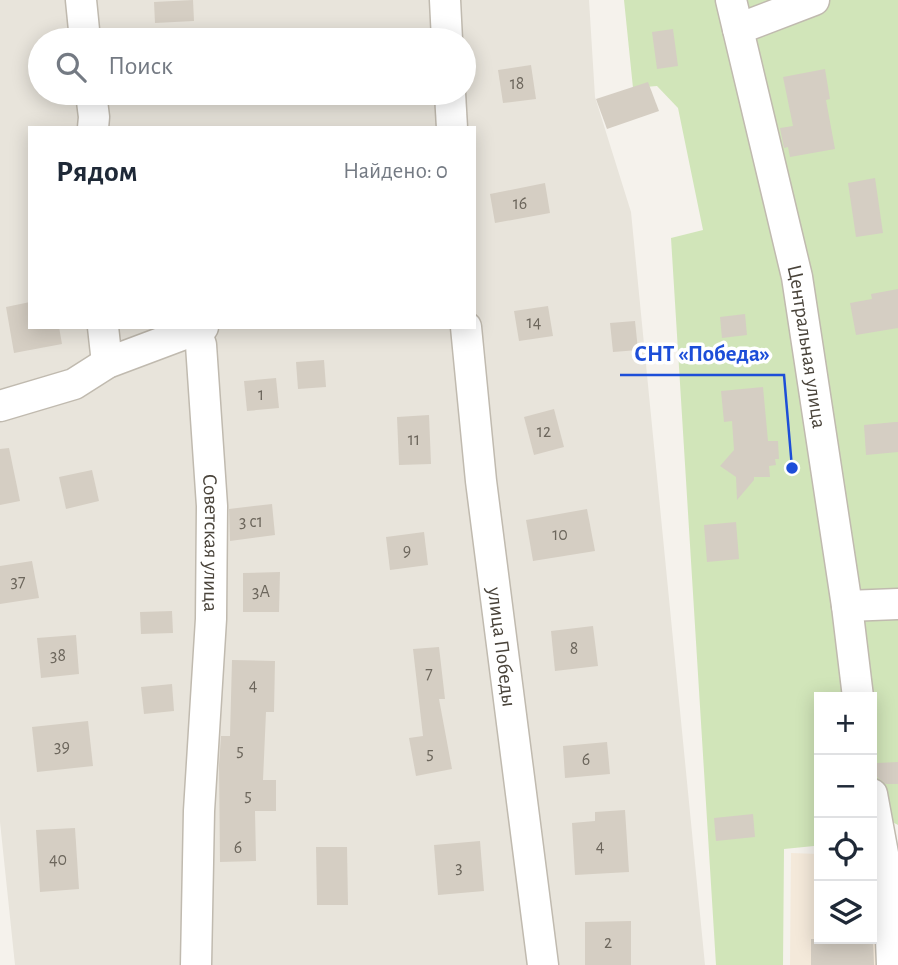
<!DOCTYPE html>
<html lang="ru">
<head>
<meta charset="utf-8">
<style>
  :root { --surface:#fff; --page:#f6f6f7; --text:#1f2937; --muted:#747a83; --line:#e0e1e3 }
  body { margin:0; font-family:"Alegreya Sans",sans-serif; background:var(--page); color:var(--text) }
  .controls { position:absolute; right:21px; bottom:21px; display:grid; overflow:hidden; border-radius:0px; box-shadow:0 4px 18px #0003 }
  .controls button { width:63px; height:63px; display:grid; place-items:center; padding:0; border:0; border-bottom:2px solid var(--line); background:var(--surface); color:var(--text); font:35px sans-serif }
  .list { margin:0; padding:0; list-style:none }
  h2 { display:flex; justify-content:space-between; align-items:center; height:91px; margin:0; padding:0 28px; font-size:30px }
  h2 small { font-size:23px; font-weight:400; color:var(--muted) }
  .icon { flex:none; width:38px; height:38px; fill:none; stroke:currentColor; stroke-width:2; stroke-linecap:round; stroke-linejoin:round }
  .map { position:relative; flex:none; width:898px; height:965px; overflow:hidden }
  .search { position:absolute; background:var(--surface); box-shadow:0 4px 18px #0003; left:28px; top:28px; width:448px; height:77px; display:flex; align-items:center; gap:18px; box-sizing:border-box; padding:0 24px; border-radius:38px; color:var(--muted); font-size:26px }
  .panel { position:absolute; background:var(--surface); box-shadow:0 4px 18px #0003; left:28px; top:126px; width:448px; height:203px; border-radius:0px }
  .map>svg:first-child { display:block }
</style>
</head>
<body>
<div class="map">
<svg width="898" height="965" viewBox="0 0 898 965">
  <rect width="100%" height="100%" fill="#f5f2ec"/>
  <!-- residential -->
  <path fill="#e8e4db" fill-rule="evenodd" d="M 0,0 L 589,0 L 595,97 L 631,212 L 705,965 L 15,965 L 0,822 ZM 40,40 L 464,40 L 464,93 L 40,93 ZM 30,128 L 474,128 L 474,327 L 30,327 Z"/>
  <!-- commercial -->
  <path fill="#f4e9da" d="M 791,853 L 819,854 L 819,939 L 872,939 L 872,854 L 884,965 L 790,965 Z"/>
  <!-- green -->
  <path fill="#d1e5b9" d="M 624,0 L 898,0 L 898,825 L 875,813 L 872,808 L 872,697 L 819,697 L 819,793 L 816,795 L 814,846 L 784,849 L 783,965 L 716,965 L 671,238 L 703,230 L 678,108 L 657,86 L 633,88 Z"/>
  <!-- building -->
  <g fill="#d5cec3">
    <path d="M 193,0 L 194,21 L 155,23 L 154,2 Z"/>
    <path d="M 673,29 L 678,66 L 657,69 L 652,32 Z"/>
    <path d="M 531,65 L 536,99 L 503,103 L 498,70 Z"/>
    <path d="M 825,69 L 830,99 L 826,100 L 835,149 L 790,157 L 788,147 L 784,148 L 780,128 L 793,126 L 783,77 Z"/>
    <path d="M 648,82 L 659,111 L 607,129 L 596,99 Z"/>
    <path d="M 875,178 L 883,233 L 856,237 L 848,183 Z"/>
    <path d="M 545,183 L 550,213 L 495,223 L 490,194 Z"/>
    <path d="M 898,289 L 898,328 L 856,335 L 850,303 L 872,299 L 871,294 Z"/>
    <path d="M 30,302 L 30,327 L 59,327 L 62,344 L 14,353 L 6,307 Z"/>
    <path d="M 548,306 L 553,336 L 519,341 L 514,311 Z"/>
    <path d="M 745,314 L 747,335 L 722,338 L 720,317 Z"/>
    <path d="M 635,321 L 638,350 L 613,352 L 610,323 Z"/>
    <path d="M 324,360 L 326,387 L 298,389 L 296,362 Z"/>
    <path d="M 276,378 L 279,408 L 247,411 L 244,381 Z"/>
    <path d="M 763,387 L 768,441 L 778,441 L 779,459 L 775,459 L 776,465 L 769,466 L 770,477 L 754,477 L 754,480 L 737,500 L 736,477 L 720,466 L 734,450 L 732,421 L 724,422 L 721,391 Z"/>
    <path d="M 554,409 L 564,447 L 534,455 L 524,417 Z"/>
    <path d="M 429,415 L 431,464 L 399,465 L 397,417 Z"/>
    <path d="M 895,422 L 898,422 L 898,452 L 866,455 L 864,425 Z"/>
    <path d="M 9,448 L 20,501 L 0,505 L 0,449 Z"/>
    <path d="M 92,470 L 99,501 L 66,509 L 59,477 Z"/>
    <path d="M 272,504 L 275,535 L 230,541 L 229,509 Z"/>
    <path d="M 587,509 L 595,551 L 533,561 L 526,520 Z"/>
    <path d="M 736,522 L 739,559 L 707,562 L 704,525 Z"/>
    <path d="M 424,532 L 428,565 L 390,570 L 386,537 Z"/>
    <path d="M 32,561 L 39,598 L 0,604 L 0,566 Z"/>
    <path d="M 280,572 L 279,612 L 243,612 L 243,573 Z"/>
    <path d="M 172,611 L 173,633 L 141,634 L 140,612 Z"/>
    <path d="M 593,626 L 598,666 L 555,671 L 551,631 Z"/>
    <path d="M 76,635 L 79,674 L 41,678 L 37,638 Z"/>
    <path d="M 439,647 L 445,699 L 439,699 L 452,769 L 416,776 L 409,738 L 423,736 L 413,649 Z"/>
    <path d="M 232,660 L 275,661 L 274,712 L 266,712 L 263,780 L 276,780 L 276,811 L 255,811 L 256,861 L 220,862 L 219,765 L 221,736 L 230,736 Z"/>
    <path d="M 172,684 L 174,711 L 144,714 L 141,687 Z"/>
    <path d="M 88,721 L 93,766 L 37,772 L 32,727 Z"/>
    <path d="M 607,742 L 610,774 L 565,778 L 563,746 Z"/>
    <path d="M 898,762 L 898,784 L 886,784 L 877,777 L 877,763 Z"/>
    <path d="M 625,810 L 629,872 L 575,875 L 572,823 L 595,821 L 595,812 Z"/>
    <path d="M 753,814 L 755,837 L 716,841 L 714,818 Z"/>
    <path d="M 75,828 L 79,889 L 40,892 L 36,830 Z"/>
    <path d="M 480,841 L 484,891 L 438,895 L 434,845 Z"/>
    <path d="M 316,847 L 347,847 L 348,905 L 317,905 Z"/>
    <path d="M 631,921 L 631,965 L 585,965 L 585,922 Z"/>
    <path d="M 811,939 L 873,939 L 874,965 L 811,965 Z"/>
  </g>
  <g fill="none" stroke-linecap="round" stroke-linejoin="round">
    <defs>
      <g id="minor">
        <path d="M 81,0 L 85,40"/>
        <path d="M 445,0 L 447,40"/>
        <path id="s1" d="M 731,0 L 797,277 L 847,606 L 858,697"/>
        <path d="M 738,29 L 814,0"/>
        <path d="M 91,93 L 94,117 L 93,128"/>
        <path d="M 450,93 L 452,128"/>
        <path d="M 103,327 L 107,363"/>
        <path id="s2" d="M 466,327 L 481,481 L 543,965"/>
        <path id="s3" d="M 196,330 L 201,345 L 212,506 L 211,619 L 199,811 L 196,965"/>
        <path d="M 0,406 L 74,384 L 107,363 L 203,327"/>
        <path d="M 847,606 L 898,604"/>
        <path d="M 872,794 L 889,886 L 892,965"/>
      </g>
    </defs>
    <!-- minor casing -->
    <use href="#minor" stroke="#c0baaf" stroke-width="33"/>
    <!-- minor -->
    <use href="#minor" stroke="#fff" stroke-width="30"/>
  </g>
  <g text-anchor="middle" dominant-baseline="central" stroke-width="7" stroke-linejoin="round" paint-order="stroke">
    <!-- number labels -->
    <g font-size="18" fill="#6c665c">
      <text x="517" y="84">18</text>
      <text x="520" y="204">16</text>
      <text x="534" y="323">14</text>
      <text x="261" y="395">1</text>
      <text x="544" y="432">12</text>
      <text x="414" y="440">11</text>
      <text x="251" y="522">3 с1</text>
      <text x="560" y="535">10</text>
      <text x="407" y="551">9</text>
      <text x="18" y="582">37</text>
      <text x="261" y="592">3А</text>
      <text x="574" y="649">8</text>
      <text x="58" y="656">38</text>
      <text x="429" y="674">7</text>
      <text x="253" y="686">4</text>
      <text x="62" y="747">39</text>
      <text x="240" y="751">5</text>
      <text x="430" y="754">5</text>
      <text x="586" y="760">6</text>
      <text x="248" y="796">5</text>
      <text x="600" y="847">4</text>
      <text x="238" y="848">6</text>
      <text x="58" y="860">40</text>
      <text x="459" y="868">3</text>
      <text x="608" y="943">2</text>
    </g>
    <!-- street labels -->
    <g font-size="21" fill="#49433a" stroke="#fff">
      <text stroke="none"><textPath href="#s1" startOffset="355">Центральная улица</textPath></text>
      <text stroke="none"><textPath href="#s3" startOffset="214">Советская улица</textPath></text>
      <text stroke="none"><textPath href="#s2" startOffset="322">улица Победы</textPath></text>
    </g>
  </g>
  <!-- callouts -->
  <path fill="none" stroke="#1d4ed8" stroke-width="2.5" d="M792 468L784 375H620"/>
  <circle fill="#1d4ed8" stroke="#fff" stroke-width="2.5" cx="792" cy="468" r="7"/>
  <g font-size="23" text-anchor="middle" font-weight="bold" fill="#1d4ed8" stroke="#fff" stroke-width="7" stroke-linejoin="round" paint-order="stroke">
    <text x="702" y="361">СНТ «Победа»</text>
  </g>
</svg>
<div class="controls">
<button>+</button>
<button>−</button>
<button><svg class="icon" aria-label="locate" viewBox="0 0 24 24"><circle cx="12" cy="12" r="6"/><path d="M12 2v4M12 18v4M2 12h4M18 12h4"/></svg></button>
<button><svg class="icon" aria-label="layers" viewBox="0 0 24 24"><path d="M12 4l9 5-9 5-9-5zM3 14l9 5 9-5"/></svg></button>
</div>
<div class="search"><svg class="icon" aria-label="search" viewBox="0 0 24 24"><circle cx="10" cy="10" r="6"/><path d="M15 15l6 6"/></svg>Поиск</div>
<section class="panel">
<h2>Рядом<small>Найдено: 0</small></h2>
<ul class="list">
</ul>
</section>
</div>
</body>
</html>
